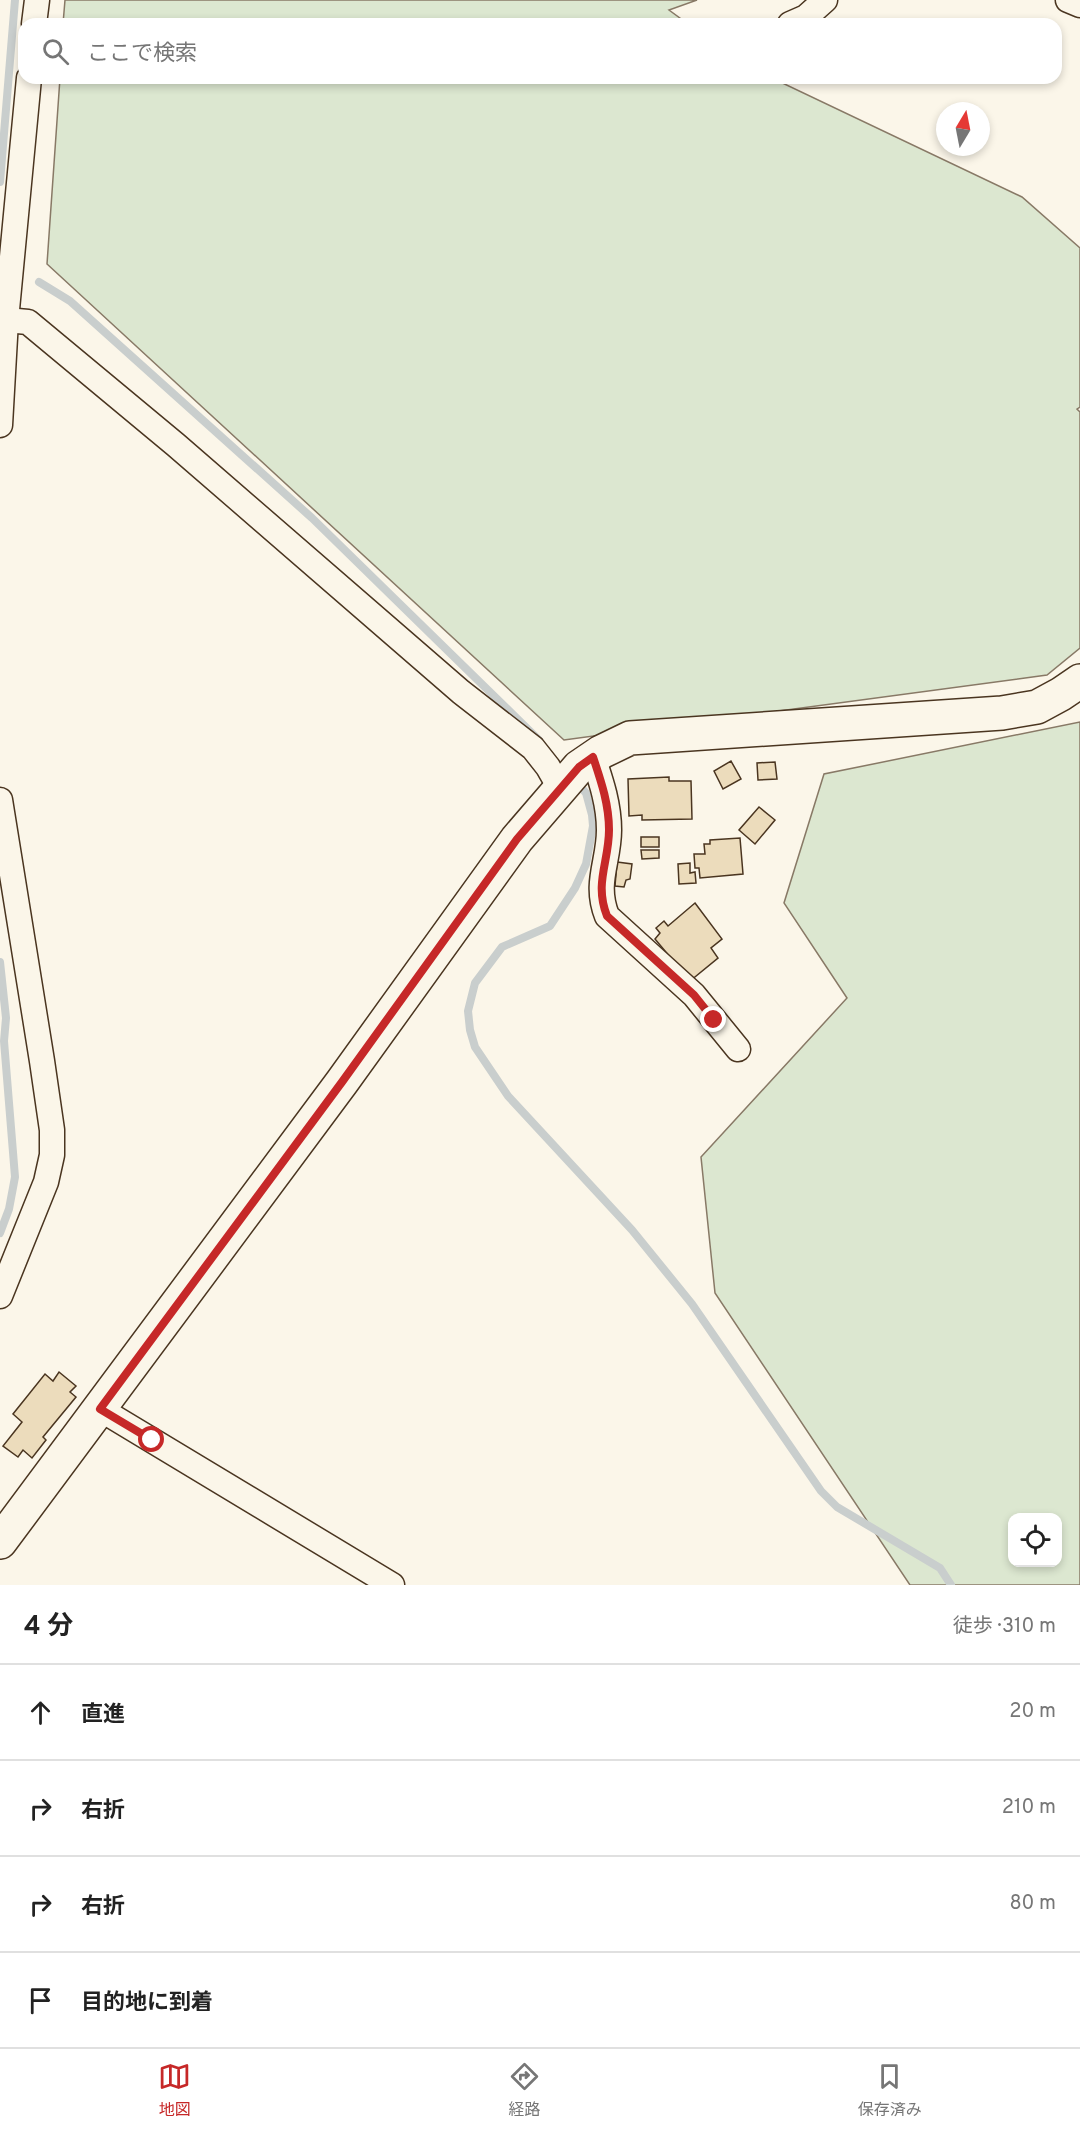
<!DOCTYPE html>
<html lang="ja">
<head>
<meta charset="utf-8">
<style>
  :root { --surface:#fff; --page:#f6f6f6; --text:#222; --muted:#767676; --line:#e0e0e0; --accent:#c62828 }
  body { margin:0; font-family:Overpass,"Noto Sans JP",sans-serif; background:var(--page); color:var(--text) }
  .controls { position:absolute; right:18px; bottom:18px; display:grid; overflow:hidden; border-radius:12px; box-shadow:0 3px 9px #0003 }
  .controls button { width:54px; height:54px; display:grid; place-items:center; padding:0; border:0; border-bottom:2px solid var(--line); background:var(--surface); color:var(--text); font:30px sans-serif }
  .compass { position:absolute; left:936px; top:102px; width:54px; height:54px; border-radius:50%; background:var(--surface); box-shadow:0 3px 9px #0003; rotate:10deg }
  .stop { position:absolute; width:18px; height:18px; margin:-14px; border:4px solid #c62828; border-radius:50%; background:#fff }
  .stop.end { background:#c62828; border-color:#fff; box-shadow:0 2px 6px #0008 }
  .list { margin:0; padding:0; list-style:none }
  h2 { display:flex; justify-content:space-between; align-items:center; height:78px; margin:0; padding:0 24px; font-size:26px }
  h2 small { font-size:20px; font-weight:400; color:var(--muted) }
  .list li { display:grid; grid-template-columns:39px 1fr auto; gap:18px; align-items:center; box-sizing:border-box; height:96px; padding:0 24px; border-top:2px solid var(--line) }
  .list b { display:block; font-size:22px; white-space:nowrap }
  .list em { font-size:20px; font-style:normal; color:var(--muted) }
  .icon { flex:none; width:33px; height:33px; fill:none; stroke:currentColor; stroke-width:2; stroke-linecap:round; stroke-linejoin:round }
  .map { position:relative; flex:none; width:1080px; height:1585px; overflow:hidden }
  .search { position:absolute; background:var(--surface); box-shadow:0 3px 9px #0003; left:18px; right:18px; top:18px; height:66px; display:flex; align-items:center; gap:15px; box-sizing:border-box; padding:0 21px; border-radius:18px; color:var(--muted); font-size:22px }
  .sheet { height:462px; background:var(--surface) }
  nav { display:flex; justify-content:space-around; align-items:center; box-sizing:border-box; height:84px; border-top:2px solid var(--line); background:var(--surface); font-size:16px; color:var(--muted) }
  nav a { display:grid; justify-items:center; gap:3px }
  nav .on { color:var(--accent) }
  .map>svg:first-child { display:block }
</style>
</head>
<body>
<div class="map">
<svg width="1080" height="1585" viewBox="0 0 1080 1585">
  <rect width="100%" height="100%" fill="#fbf6e9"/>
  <!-- green -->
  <g fill="#dce7d0" stroke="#887966" stroke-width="1.5" fill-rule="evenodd">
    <path d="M 65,0 L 697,0 L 669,10 L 688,24 L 63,24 Z"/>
    <path d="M 60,78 L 772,78 L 1022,197 L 1080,248 L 1080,407 L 1077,409 L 1080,412 L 1080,648 L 1047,675 L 564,740 L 47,264 Z"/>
    <path d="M 1080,722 L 1080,1585 L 910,1585 L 715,1293 L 701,1157 L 847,998 L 784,903 L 824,774 ZM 1012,1518 L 1058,1518 L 1058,1562 L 1012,1562 Z"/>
  </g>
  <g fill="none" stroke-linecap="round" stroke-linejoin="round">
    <!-- stream -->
    <g stroke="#c9cecd" stroke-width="8">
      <path d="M 0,182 L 15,0"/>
      <path d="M 39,282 L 70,301 L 312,518 L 539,740"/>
      <path d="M 577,783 L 586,793 L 592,815 L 593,826 L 586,864 L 575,888 L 550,926 L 502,947 L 475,983 L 468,1011 L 470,1030 L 475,1047 L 508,1096 L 632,1230 L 692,1304 L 821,1491 L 837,1507 L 940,1568 L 951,1585"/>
      <path d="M 0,962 L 6,1018 L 4,1041 L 15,1177 L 9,1209 L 0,1233"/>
    </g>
  </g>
  <!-- building -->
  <g fill="#ecdcbc" stroke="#4a3520" stroke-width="1.5">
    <path d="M 731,761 L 741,779 L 723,789 L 714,771 Z"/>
    <path d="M 775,762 L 777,779 L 758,780 L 757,763 Z"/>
    <path d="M 669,777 L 669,781 L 691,781 L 692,819 L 642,820 L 642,815 L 629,816 L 628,779 Z"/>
    <path d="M 759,807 L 775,820 L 755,844 L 739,830 Z"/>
    <rect x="641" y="837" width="18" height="10"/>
    <path d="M 740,838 L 743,874 L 700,878 L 699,868 L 695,868 L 694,854 L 705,854 L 704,844 L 710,844 L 710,840 Z"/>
    <path d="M 641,850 L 659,850 L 659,858 L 642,859 Z"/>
    <path d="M 617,862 L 632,864 L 630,879 L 626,880 L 624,887 L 615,886 Z"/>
    <path d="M 690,863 L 690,873 L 695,872 L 696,883 L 679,884 L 678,864 Z"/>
    <path d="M 695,903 L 722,939 L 711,948 L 718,958 L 690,981 L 655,939 L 660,933 L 656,928 L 664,921 L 668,926 Z"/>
    <path d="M 59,1372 L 76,1386 L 70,1392 L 76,1397 L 43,1437 L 46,1440 L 32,1458 L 23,1450 L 18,1457 L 3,1446 L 22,1422 L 13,1414 L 45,1374 L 53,1381 Z"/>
  </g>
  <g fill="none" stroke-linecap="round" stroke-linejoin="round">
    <defs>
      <g id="street">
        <path d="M 1068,0 L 1080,5"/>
        <path d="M 34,24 L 37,0"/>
        <path d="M 790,24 L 806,17 L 825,0"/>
        <path d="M 6,320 L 28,322 L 176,445 L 461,692 L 533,748 L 548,767 L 560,788"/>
        <path d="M 0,425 L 6,320 L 29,78"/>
        <path d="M 593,757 C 601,781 609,804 609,830 C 609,862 594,883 607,916 L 694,995 L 738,1049"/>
        <path d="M 0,800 L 42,1061 L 52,1130 L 52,1155 L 46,1182 L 0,1296"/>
        <path d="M 100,1409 L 392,1585"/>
      </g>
      <path id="secondary" d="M 0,1542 L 342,1082 L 517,839 L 579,767 L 601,752 L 630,738 L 1002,713 L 1037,707 L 1061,694 L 1080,681"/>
    </defs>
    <!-- street casing -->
    <use href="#street" stroke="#4a3520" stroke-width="27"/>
    <!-- secondary casing -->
    <use href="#secondary" stroke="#4a3520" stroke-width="36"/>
    <!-- street -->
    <use href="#street" stroke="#fbf6e9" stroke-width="24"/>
    <!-- secondary -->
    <use href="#secondary" stroke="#fbf6e9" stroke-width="33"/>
  </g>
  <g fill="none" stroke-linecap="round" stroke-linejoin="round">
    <!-- route -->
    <path stroke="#c62828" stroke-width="8" d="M 152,1440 L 100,1409 L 342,1082 L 517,839 L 579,767 L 593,757 C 601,781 609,804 609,830 C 609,862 594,883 607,916 L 694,995 L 714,1020"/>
  </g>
</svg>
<div class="controls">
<button><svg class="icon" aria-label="locate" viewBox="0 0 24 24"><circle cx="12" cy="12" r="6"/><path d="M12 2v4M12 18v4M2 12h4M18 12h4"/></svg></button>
</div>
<svg class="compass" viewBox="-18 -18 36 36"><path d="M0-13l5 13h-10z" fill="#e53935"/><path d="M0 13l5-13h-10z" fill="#767676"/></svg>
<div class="stop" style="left:152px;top:1440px"></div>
<div class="stop end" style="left:714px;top:1020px"></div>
<div class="search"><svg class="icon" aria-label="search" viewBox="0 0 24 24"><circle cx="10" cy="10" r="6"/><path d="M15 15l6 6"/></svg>ここで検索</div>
</div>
<section class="sheet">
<h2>4 分<small>徒歩 · 310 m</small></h2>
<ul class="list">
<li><svg class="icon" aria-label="ahead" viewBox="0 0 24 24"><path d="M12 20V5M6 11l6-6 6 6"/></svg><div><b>直進</b></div><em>20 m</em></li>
<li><svg class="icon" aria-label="right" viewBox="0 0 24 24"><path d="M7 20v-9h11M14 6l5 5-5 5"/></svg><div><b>右折</b></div><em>210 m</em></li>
<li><svg class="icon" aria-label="right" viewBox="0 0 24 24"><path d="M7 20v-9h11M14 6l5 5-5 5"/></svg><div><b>右折</b></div><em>80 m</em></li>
<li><svg class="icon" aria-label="arrive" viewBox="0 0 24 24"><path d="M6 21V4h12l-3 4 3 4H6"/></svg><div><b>目的地に到着</b></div></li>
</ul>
</section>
<nav>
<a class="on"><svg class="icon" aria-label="map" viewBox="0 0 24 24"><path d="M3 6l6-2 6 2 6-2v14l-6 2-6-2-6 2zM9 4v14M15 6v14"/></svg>地図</a>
<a><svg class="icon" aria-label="directions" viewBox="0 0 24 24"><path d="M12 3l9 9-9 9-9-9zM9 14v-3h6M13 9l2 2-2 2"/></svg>経路</a>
<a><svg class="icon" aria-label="saved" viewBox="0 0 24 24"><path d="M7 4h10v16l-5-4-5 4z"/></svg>保存済み</a>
</nav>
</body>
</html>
